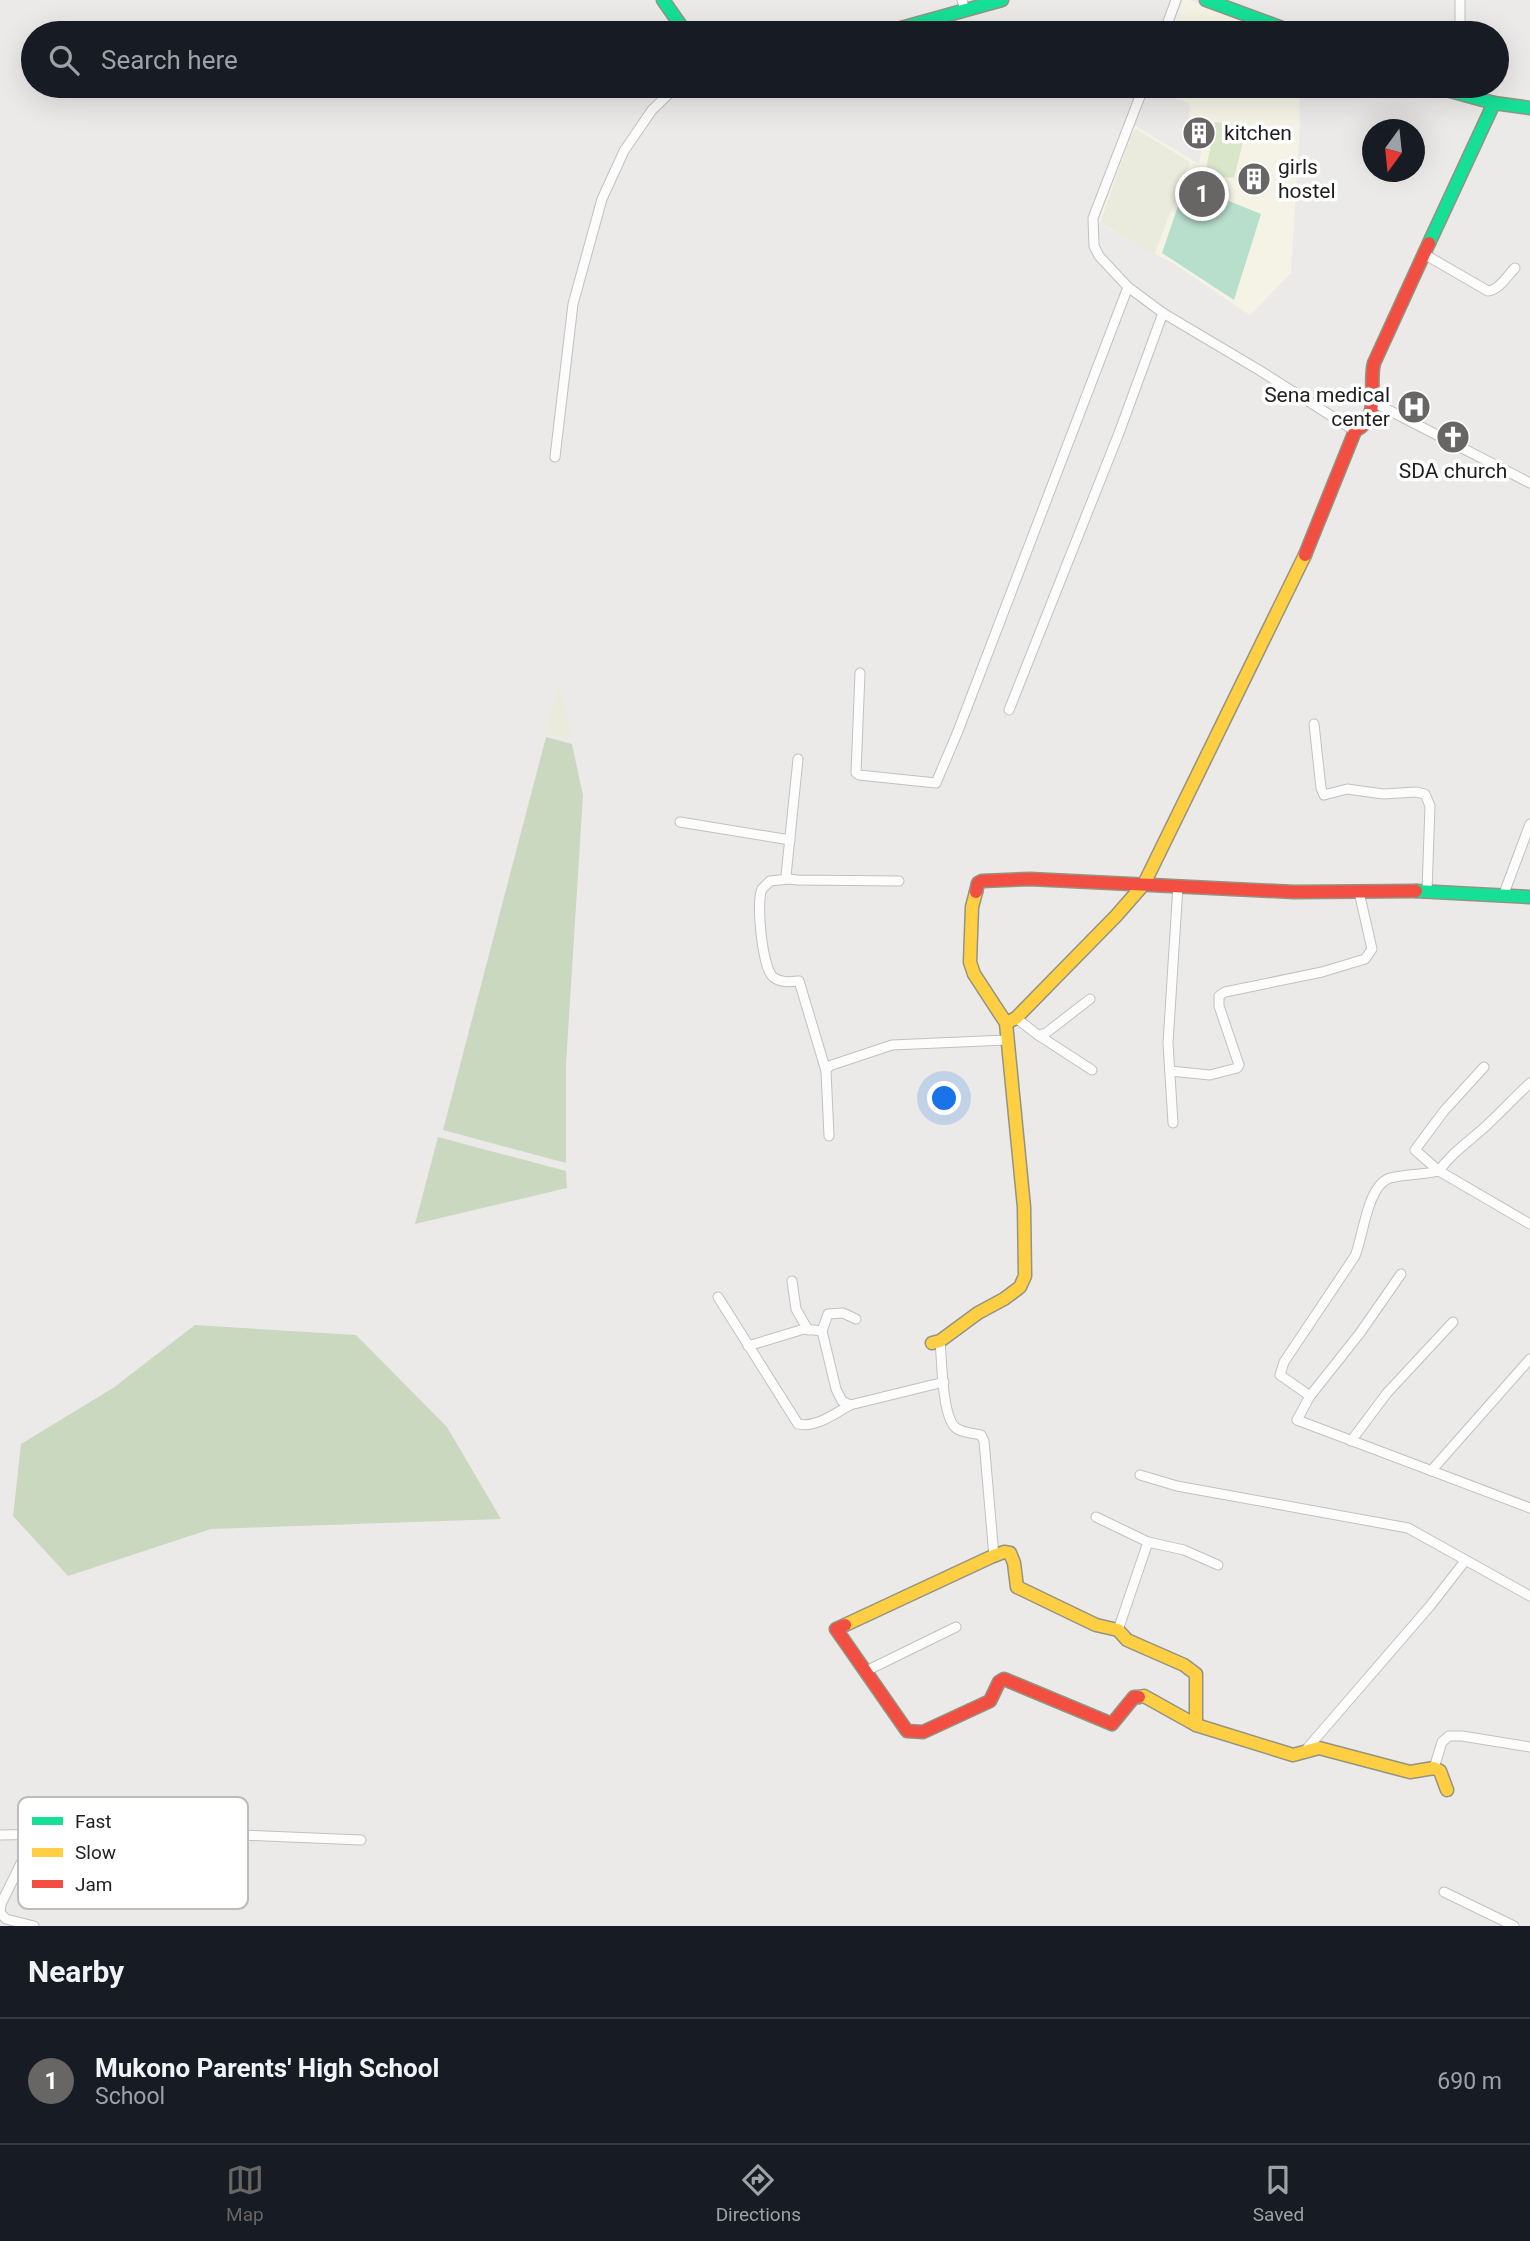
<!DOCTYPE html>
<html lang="en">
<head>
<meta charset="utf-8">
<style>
  :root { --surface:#171b24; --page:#20242c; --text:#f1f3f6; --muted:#9ea1a6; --line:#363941; --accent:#676665 }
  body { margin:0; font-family:Roboto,sans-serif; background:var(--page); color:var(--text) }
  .compass { position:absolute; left:1362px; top:119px; width:63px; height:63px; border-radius:50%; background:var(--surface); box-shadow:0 7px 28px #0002; rotate:195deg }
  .you { position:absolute; left:945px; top:1099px; width:24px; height:24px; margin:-18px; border:5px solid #fff; border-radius:50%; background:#1a73e8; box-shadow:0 0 0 10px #1a73e833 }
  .badge { display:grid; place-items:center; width:46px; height:46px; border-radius:50%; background:var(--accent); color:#fff; font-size:23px; font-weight:700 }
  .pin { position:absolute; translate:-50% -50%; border:4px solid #fff; box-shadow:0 2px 7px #0006 }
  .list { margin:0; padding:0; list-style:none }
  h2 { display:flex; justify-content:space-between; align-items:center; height:91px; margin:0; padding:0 28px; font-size:30px }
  h2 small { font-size:23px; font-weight:400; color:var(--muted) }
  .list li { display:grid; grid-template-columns:46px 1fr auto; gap:21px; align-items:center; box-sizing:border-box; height:126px; padding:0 28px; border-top:2px solid var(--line) }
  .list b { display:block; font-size:26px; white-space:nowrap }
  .list p { margin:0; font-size:23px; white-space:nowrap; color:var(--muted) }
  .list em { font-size:23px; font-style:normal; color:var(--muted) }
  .icon { flex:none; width:38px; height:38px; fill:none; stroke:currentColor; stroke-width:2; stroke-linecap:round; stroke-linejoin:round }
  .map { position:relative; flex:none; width:1530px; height:1926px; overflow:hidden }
  .search { position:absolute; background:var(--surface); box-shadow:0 7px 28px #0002; left:21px; right:21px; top:21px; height:77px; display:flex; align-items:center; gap:18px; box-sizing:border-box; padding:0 24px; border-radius:38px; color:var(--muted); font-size:26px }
  .sheet { height:217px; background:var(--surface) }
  nav { display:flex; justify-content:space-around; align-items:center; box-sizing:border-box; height:98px; border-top:2px solid var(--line); background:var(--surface); font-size:19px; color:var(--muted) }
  nav a { display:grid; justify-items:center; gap:4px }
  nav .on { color:var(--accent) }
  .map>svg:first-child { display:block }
</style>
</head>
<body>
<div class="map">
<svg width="1530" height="1926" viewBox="0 0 1530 1926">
  <rect width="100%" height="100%" fill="#eceae8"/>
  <!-- education -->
  <g fill="#f4f3e5">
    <path d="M 1183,0 L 1189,0 L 1276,33 L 1170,33 Z"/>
    <path d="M 1150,86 L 1299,86 L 1300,126 L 1291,273 L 1250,315 L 1174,264 L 1098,223 L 1134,125 L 1199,164 L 1202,148 L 1186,144 L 1190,103 L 1149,89 Z"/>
  </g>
  <!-- farmland -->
  <g fill="#ebebdd">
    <path d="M 1136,129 L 1190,162 L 1154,255 L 1100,223 L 1130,137 Z"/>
    <path d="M 559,680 L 572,740 L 545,733 Z"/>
  </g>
  <!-- grass -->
  <path fill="#dae6ca" d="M 1215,122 L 1247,126 L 1234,178 L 1222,177 L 1206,170 Z"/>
  <!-- forest -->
  <g fill="#cad8c0">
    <path d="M 546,737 L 572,744 L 583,795 L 566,1064 L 566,1163 L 443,1130 Z"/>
    <path d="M 438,1137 L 566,1171 L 567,1188 L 415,1224 Z"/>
    <path d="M 195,1325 L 356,1335 L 447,1427 L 501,1519 L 211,1529 L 68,1576 L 13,1516 L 21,1444 L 113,1388 Z"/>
  </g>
  <!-- pitch -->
  <path fill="#b8decc" d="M 1196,170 L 1230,190 L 1224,199 L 1261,214 L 1234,300 L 1162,253 L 1188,177 Z"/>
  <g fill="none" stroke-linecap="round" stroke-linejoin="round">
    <defs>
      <g id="street">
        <path d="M 962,0 L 965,10"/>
        <path d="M 1164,33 L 1176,0"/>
        <path d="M 1460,33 L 1460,0"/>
        <path d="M 1144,86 L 1093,218 L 1094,246 L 1099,256 L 1128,287 L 1163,313 L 1259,370 L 1355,431"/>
        <path d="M 1424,254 L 1488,291 C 1499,290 1507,276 1515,268"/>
        <path d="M 1373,402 L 1530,483"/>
        <path d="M 555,457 L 573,304 L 602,199 L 624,151 L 652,110 L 677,86"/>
        <path d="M 860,673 L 856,773 L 859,775 L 936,783 L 958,731 L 1128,287"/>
        <path d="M 1009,710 L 1119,433 L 1163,313"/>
        <path d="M 1314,724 L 1321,788 L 1324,795 L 1347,789 L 1383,794 L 1416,792 L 1425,794 L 1430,806 L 1427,891"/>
        <path d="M 798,759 L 786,876 L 789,879 L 798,880 L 899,881"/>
        <path d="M 680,822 L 790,840"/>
        <path d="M 789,879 L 770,881 C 769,882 763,888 762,889 C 756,902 762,967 773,977 C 781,983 789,982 799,981 L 826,1071"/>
        <path d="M 1503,896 L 1530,824"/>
        <path d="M 1016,1018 L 1038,1035 L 1046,1033 L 1090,999"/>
        <path d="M 1038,1035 L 1092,1070"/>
        <path d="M 1484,1067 L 1444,1111 L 1415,1150 L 1439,1171 L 1530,1224"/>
        <path d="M 1170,1071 L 1210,1075 L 1237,1068 L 1239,1065 L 1219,1006 L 1219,996 L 1225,992 L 1322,972 L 1365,959 L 1372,949 L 1359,892"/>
        <path d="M 1173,1123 L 1168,1043 L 1178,886"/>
        <path d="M 829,1136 L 826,1071 L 829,1066 L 892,1045 L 1006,1040"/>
        <path d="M 1401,1274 L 1360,1333 L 1310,1396 L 1297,1420 L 1530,1508"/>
        <path d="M 792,1281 L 796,1309 L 808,1330"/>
        <path d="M 718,1297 L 798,1424 C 816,1428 834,1414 850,1405"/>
        <path d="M 856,1319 L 843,1313 L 828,1314 L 822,1331 L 836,1389 L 842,1401 L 850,1405 L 944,1382"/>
        <path d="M 940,1341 C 942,1360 942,1415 955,1427 C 961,1433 973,1433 981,1435 L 984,1441 L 994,1556"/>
        <path d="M 748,1346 L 804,1329 L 822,1331"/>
        <path d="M 1310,1396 L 1280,1375 L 1284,1362 L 1355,1256 C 1363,1238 1367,1185 1390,1178 C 1405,1174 1423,1175 1439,1171 C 1452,1152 1470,1141 1487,1125 C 1501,1112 1515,1097 1530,1083"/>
        <path d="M 1351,1441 L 1387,1393 L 1453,1322"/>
        <path d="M 1431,1471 L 1530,1359"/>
        <path d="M 1140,1475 L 1177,1486 L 1408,1528 L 1530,1596"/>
        <path d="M 1096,1517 L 1148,1542 L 1118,1630"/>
        <path d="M 1148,1542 L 1184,1550 L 1218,1565"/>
        <path d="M 866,1671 L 956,1627"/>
        <path d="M 1304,1752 L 1430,1606 L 1465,1561"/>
        <path d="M 1434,1768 L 1442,1742 L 1449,1736 L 1462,1736 L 1530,1747"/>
        <path d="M 217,1834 L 361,1840"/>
        <path d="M 0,1835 L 203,1831 L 217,1834 L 223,1842 L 220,1867"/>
        <path d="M 23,1835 L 29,1847 L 1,1904 L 0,1913 L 6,1919 L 34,1926"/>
        <path d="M 1444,1892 L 1514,1926"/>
      </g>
      <g id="fast">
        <path d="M 663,0 L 686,33"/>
        <path d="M 1206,0 L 1296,33"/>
        <path d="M 883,33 L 1002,0"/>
        <path d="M 1432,86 L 1494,103 L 1530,108"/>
        <path d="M 1429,243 L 1494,103"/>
        <path d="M 1416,891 L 1530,897"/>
      </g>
      <g id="slow">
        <path d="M 1006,1023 L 1016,1018 L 1116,916 L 1144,884 L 1305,555"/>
        <path d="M 932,1343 L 940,1341 L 978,1313 L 1004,1299 L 1020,1287 L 1025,1276 L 1024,1207 L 1006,1023 L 974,974 L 970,962 L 972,907 L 976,892"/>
        <path d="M 845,1625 L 991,1557 L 1004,1552 L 1010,1553 L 1014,1563 L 1017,1587 L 1096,1625 L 1118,1630 L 1127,1640 L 1184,1665 L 1196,1674 L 1196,1725"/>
        <path d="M 1139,1697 L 1144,1696 L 1196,1725 L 1293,1755 L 1319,1748 L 1410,1772 L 1434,1768 L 1440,1771 L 1447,1790"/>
      </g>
      <g id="jam">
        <path d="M 1305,555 L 1355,431 C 1382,417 1368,386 1374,363 L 1429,243"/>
        <path d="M 976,892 L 978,883 L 982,881 L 1030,879 L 1294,892 L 1416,891"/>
        <path d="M 845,1625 L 836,1629 L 907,1731 L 923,1732 L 990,1701 L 999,1682 L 1004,1679 L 1112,1724 L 1134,1697 L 1139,1697"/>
      </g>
    </defs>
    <!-- street casing -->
    <use href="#street" stroke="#c2c1c0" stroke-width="11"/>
    <!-- fast casing -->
    <use href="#fast" stroke="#939482" stroke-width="15"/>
    <!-- slow casing -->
    <use href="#slow" stroke="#939482" stroke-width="15"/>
    <!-- jam casing -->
    <use href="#jam" stroke="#939482" stroke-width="15"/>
    <!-- street -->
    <use href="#street" stroke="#fcfcfc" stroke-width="9"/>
    <!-- fast -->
    <use href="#fast" stroke="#16e098" stroke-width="12"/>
    <!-- slow -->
    <use href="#slow" stroke="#ffcf43" stroke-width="12"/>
    <!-- jam -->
    <use href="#jam" stroke="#f24e42" stroke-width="12"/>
  </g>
  <!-- icons -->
  <defs>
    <symbol id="building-disc" viewBox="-11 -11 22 22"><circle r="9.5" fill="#676665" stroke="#fff"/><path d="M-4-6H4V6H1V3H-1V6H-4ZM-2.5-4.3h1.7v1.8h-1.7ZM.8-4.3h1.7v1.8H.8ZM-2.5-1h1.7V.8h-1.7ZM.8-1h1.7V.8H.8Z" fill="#fff"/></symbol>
    <symbol id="hospital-disc" viewBox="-11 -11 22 22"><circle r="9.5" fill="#676665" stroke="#fff"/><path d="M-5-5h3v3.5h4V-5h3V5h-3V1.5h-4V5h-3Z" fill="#fff"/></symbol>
    <symbol id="church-disc" viewBox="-11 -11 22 22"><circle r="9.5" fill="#676665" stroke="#fff"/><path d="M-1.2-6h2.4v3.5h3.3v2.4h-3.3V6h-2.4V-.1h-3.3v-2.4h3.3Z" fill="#fff"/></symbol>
  </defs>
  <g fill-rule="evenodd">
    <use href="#building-disc" x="1180" y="114" width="38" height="38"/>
    <use href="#building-disc" x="1235" y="160" width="38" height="38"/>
    <use href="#hospital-disc" x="1395" y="388" width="38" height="38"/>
    <use href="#church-disc" x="1434" y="418" width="38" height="38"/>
  </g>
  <g text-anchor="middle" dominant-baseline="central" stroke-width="7" stroke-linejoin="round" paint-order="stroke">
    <!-- poi labels -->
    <g font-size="21" fill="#1f1f1f" stroke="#fff" text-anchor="start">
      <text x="1224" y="133">kitchen</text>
      <text x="1278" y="167">girls<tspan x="1278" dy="24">hostel</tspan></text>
      <text x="1390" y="395" text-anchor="end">Sena medical<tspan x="1390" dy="24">center</tspan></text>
      <text x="1453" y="471" text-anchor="middle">SDA church</text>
    </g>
  </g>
  <!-- legend -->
  <rect x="18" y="1797" width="230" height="112" rx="10" fill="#fff" stroke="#bcbcbc" stroke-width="2"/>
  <rect x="32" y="1817" width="31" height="8" fill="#16e098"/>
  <rect x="32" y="1848" width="31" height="9" fill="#ffcf43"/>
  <rect x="32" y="1880" width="31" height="8" fill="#f24e42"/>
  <g font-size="19" fill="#1f1f1f">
    <text x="75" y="1828">Fast</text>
    <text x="75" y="1859">Slow</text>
    <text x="75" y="1891">Jam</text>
  </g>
</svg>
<svg class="compass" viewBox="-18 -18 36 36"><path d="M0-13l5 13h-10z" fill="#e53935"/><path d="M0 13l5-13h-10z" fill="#9ea1a6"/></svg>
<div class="you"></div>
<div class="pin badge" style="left:1202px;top:194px">1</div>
<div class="search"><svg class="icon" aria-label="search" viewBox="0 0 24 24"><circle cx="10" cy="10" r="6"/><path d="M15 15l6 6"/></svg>Search here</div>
</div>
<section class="sheet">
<h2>Nearby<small></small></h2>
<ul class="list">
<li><span class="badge">1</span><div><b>Mukono Parents' High School</b><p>School</p></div><em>690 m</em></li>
</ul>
</section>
<nav>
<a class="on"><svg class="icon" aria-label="map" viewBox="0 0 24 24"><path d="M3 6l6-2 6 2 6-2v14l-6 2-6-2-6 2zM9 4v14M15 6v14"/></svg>Map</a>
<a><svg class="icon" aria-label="directions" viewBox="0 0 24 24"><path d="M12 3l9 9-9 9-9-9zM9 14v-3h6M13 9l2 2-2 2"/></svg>Directions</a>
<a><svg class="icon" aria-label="saved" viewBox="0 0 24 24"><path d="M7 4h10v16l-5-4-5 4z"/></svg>Saved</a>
</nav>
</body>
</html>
